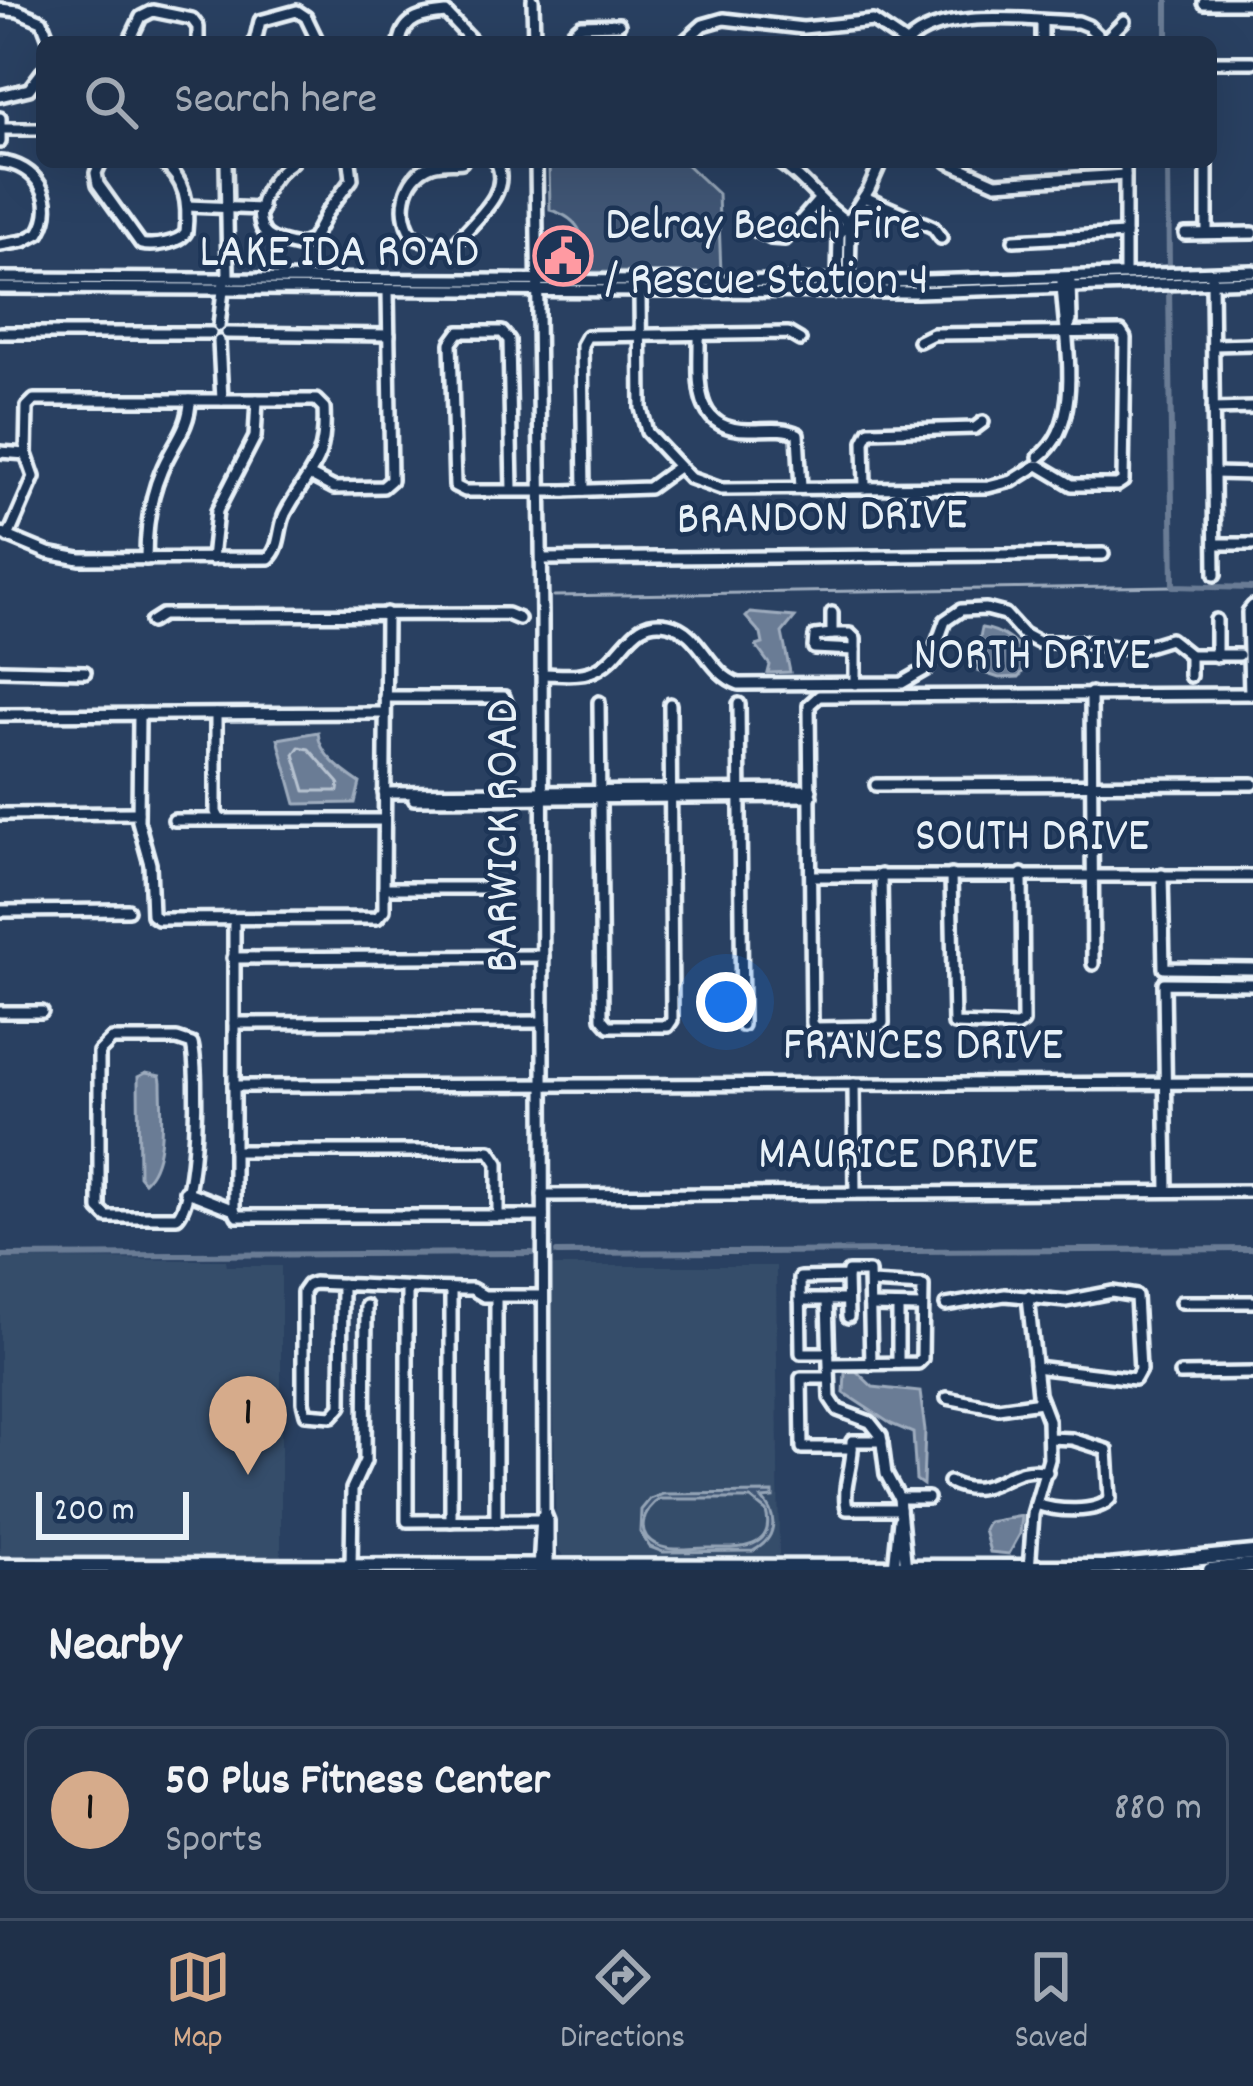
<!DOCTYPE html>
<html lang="en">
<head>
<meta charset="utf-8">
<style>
  :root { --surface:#1f3049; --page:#2c3c53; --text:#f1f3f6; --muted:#a1a9b4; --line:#3c4b61; --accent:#d6ab8b }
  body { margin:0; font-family:Dekko,sans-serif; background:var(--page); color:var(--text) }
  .scale { position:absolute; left:36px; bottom:30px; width:153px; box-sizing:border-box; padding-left:12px; border:6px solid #e8f1f8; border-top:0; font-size:33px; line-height:42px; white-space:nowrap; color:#e8f1f8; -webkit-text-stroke:9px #1d3557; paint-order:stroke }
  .you { position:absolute; left:726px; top:1002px; width:42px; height:42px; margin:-30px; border:9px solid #fff; border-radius:50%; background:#1a73e8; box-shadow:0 0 0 18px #1a73e833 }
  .badge { display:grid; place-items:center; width:78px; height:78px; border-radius:50%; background:var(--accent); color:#111; font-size:39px; font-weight:700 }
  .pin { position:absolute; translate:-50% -99px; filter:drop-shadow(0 3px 6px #0008) }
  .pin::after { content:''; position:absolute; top:63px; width:42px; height:36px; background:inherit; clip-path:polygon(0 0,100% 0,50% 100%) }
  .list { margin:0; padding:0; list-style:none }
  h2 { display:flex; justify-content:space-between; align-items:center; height:156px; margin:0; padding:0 48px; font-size:51px }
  h2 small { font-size:39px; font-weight:400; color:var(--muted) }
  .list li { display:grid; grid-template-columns:78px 1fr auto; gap:36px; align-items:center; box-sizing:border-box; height:168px; margin:0 24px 24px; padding:0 24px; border:3px solid var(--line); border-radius:18px }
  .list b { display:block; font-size:45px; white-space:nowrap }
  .list p { margin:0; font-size:39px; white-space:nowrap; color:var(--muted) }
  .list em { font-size:39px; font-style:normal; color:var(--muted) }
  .icon { flex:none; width:66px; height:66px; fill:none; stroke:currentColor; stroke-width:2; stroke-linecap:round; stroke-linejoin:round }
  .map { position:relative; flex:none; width:1253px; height:1570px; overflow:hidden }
  .search { position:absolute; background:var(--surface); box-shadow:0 12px 48px #0002; left:36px; right:36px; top:36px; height:132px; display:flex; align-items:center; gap:30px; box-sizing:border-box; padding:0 42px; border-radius:18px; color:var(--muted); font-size:45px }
  .sheet { height:348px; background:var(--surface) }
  nav { display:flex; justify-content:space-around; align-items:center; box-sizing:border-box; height:168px; border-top:3px solid var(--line); background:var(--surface); font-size:33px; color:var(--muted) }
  nav a { display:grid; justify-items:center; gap:6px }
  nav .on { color:var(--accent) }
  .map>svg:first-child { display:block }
</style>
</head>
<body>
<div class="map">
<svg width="1253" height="1570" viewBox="0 0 1253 1570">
  <rect width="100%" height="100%" fill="#294061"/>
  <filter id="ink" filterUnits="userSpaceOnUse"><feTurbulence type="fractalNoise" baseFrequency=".00833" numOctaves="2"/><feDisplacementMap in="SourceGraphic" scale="24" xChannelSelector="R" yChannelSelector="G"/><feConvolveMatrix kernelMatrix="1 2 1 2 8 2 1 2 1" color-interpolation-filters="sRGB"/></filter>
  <g filter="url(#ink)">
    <!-- built -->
    <g fill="#364d6b">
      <path d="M 0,1259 L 226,1260 L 227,1266 L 281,1266 L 281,1558 L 0,1556 Z"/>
      <path d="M 552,1266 L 776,1266 L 779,1559 L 564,1556 L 556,1547 Z"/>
    </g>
    <!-- green -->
    <g fill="#415774" stroke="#94a4b6" stroke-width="3" fill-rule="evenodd">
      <path d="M 549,162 L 684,162 L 718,194 L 721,273 L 587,272 C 585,240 584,219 550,210 Z"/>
      <path d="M 773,1493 L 773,1498 L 762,1499 C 779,1517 776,1539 753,1551 L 663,1552 L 650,1547 L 640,1532 L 641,1510 L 650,1499 L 663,1494 ZM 660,1499 L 751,1499 L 766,1511 C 777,1552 733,1548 706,1548 C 692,1548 670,1552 657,1545 C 634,1534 643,1509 660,1499 Z"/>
    </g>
    <!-- water -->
    <g fill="#6b7c95" stroke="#9dabbd" stroke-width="3">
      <path d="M 750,613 L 795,617 L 782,633 L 790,672 L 768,673 L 770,665 L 756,646 L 763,644 L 761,634 L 746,617 Z"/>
      <path d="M 982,628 C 1000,630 1024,645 1027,665 L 1019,677 L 999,678 L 978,671 L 976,656 Z"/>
      <path d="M 318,732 C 319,755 342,771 360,783 L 355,803 L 296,804 L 278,739 Z"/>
      <path d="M 146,1073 L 160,1076 L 161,1082 C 161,1110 167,1162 144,1182 L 139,1176 L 138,1077 Z"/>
      <path d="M 854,1369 L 873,1387 L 920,1392 L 925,1430 L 923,1485 L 916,1480 L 913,1433 L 891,1424 L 844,1393 L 845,1373 Z"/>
      <path d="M 1022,1516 L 1020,1534 L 1009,1554 L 990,1552 L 984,1530 L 988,1522 Z"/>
    </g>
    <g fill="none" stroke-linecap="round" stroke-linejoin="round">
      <!-- shore -->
      <path stroke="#b6c2d0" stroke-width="3" d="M 299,747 L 309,749 L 339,783 L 338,791 L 305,791 L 294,754 Z"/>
      <!-- stream -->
      <path stroke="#9dabbd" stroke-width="3" d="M 554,596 L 1173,586"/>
      <!-- canal -->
      <g stroke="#6b7c95" stroke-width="6">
        <path d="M 1167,0 L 1167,42"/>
        <path d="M 1168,162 L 1169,272"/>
        <path d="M 1169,286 L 1173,586 L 1253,588"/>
        <path d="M 557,1253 L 1253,1249"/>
        <path d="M 0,1256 L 532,1253"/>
      </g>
      <defs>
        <g id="minor">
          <path d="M 533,0 L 534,42"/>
          <path d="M 1204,3 L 1253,3"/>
          <path d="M 0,9 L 18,11 L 42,21 L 50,42"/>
          <path d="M 1104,41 L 1124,21"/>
          <path d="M 129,42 L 141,17 L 153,11 L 192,19 L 198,27 L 198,42"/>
          <path d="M 255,42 L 260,21 L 297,11 L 306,17 L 318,42"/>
          <path d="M 400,42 C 404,17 424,15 446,13 L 473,42"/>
          <path d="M 573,42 L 573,32 L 581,25 L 619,24"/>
          <path d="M 684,42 L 703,25 L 724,19 L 803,28 L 873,21 L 904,42"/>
          <path d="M 908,42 C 944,7 1029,21 1078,22 L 1088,26 L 1105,42"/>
          <path d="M 1042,42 L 1042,21"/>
          <path d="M 1211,62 L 1253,62"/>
          <path d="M 0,96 L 29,89 L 42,72"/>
          <path d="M 0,118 L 0,142"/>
          <path d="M 1,129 L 42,129"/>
          <path d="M 0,162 C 36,164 59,200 39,233 L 24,241 L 0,245"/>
          <path d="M 101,162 L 96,173 L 98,184 L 141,244 C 153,247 180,243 186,232 C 189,204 186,180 162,162"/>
          <path d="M 292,162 C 273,174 251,206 263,230 C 267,240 288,244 298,246 L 312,240 L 327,212 L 352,179 L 350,162"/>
          <path d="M 462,162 C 453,163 441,162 432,165 C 402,176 396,217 415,238 L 448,246 L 455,244 C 472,221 513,193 496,162"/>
          <path d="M 536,162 L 542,616 L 544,1511 L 548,1521 L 548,1570"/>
          <path d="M 778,162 C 805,178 819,203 846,221"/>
          <path d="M 948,162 L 996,183 L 1125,175"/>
          <path d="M 1125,162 L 1125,273"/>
          <path d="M 1207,162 L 1207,232"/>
          <path d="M 864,197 L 933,227 L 941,238"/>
          <path d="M 187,206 L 262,209"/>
          <path d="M 757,231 L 771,238 L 785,239 L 818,201"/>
          <path d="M 1185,234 L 1253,233"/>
          <path d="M 1014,240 L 1125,234"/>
          <path d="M 1212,277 L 1215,575"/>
          <path d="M 0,278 L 892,282 L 1253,271"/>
          <path d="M 838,283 L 839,235 L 869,189 L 881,162"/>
          <path d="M 846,286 L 849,282 L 850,233 L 846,221"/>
          <path d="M 0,288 L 917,292 L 1253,281"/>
          <path d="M 640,292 L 641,408 L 647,432 L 690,478 L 721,489 L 988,487 L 1012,481 L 1036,466"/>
          <path d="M 219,326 L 224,281 L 228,274 L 226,162"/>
          <path d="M 1067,330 L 1071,321 L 1070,282"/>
          <path d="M 0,333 L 211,333"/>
          <path d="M 227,333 L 389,335"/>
          <path d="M 699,334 C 700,377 689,431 750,430 C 766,430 784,427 798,434 L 801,488"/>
          <path d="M 219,341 L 222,400"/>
          <path d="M 919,341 L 933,334 L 1121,332 L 1125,338 L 1123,481 L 1117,485 L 1072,485 L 1040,466"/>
          <path d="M 1213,345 L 1253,344"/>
          <path d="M 1213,409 L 1253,408"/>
          <path d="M 0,452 L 26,454"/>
          <path d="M 1039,457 C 1087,421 1063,333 1062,280"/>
          <path d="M 1214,473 L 1253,474"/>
          <path d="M 311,476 L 334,488 L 383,487 L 391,480 L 388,291"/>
          <path d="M 865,488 L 864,441 L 869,431 L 975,428 L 983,422"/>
          <path d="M 512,490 L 509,340 L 502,332 L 459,332 L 451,343 L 455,486 L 465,491 L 566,491"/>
          <path d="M 584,490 L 582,345 L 587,336 L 788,333 L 800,340"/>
          <path d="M 564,491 L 649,488 L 678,467"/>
          <path d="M 0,533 L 48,553 L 80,559 L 269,558 C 281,547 278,529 285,514 C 309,469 327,465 324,408 L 316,400 L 34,400 L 27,407 L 26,454 L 34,477 L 8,537"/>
          <path d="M 1215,544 L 1253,544"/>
          <path d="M 146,559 C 146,529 149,500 161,472 C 171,446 190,428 190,400"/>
          <path d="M 212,559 L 217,511 L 255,437 L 257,400"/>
          <path d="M 542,559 L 1103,554"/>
          <path d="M 832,613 L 832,634 L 850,634 L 855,639 L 855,684"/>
          <path d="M 1216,620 L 1216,656"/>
          <path d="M 151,622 L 162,615 L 507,614 L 519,619"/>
          <path d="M 832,634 L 815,636 L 814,648 L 855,650"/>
          <path d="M 1190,655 L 1190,676"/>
          <path d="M 0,670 L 85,672"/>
          <path d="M 542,674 C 560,674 583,678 599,668 C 625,654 632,616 668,624 C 701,631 707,673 739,684 L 902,683 L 928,668 L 945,621 L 961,610 L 986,609 L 1005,614 L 1023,634 L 1038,642 L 1083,642 L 1134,650 L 1170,639 L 1190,655 L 1239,655"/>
          <path d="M 1091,693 L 1093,964"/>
          <path d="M 1250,694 L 1248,612 L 1253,606"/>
          <path d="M 385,697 L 504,697 L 507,705"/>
          <path d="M 599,702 L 602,1018 L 609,1026 L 668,1026 L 672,1020 L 670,704"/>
          <path d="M 739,704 L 742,1025"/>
          <path d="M 139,714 L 138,821 L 150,864 L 152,915 L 158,919 L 377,918 L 384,910 L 384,888 L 386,613"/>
          <path d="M 216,714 L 216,812 L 219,818"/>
          <path d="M 0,715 L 384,713"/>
          <path d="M 876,785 L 1253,784"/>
          <path d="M 384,793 L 811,790"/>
          <path d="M 414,799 L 811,796"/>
          <path d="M 0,814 L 138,813"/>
          <path d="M 174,820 L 384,820"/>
          <path d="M 881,875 L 883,1023 L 877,1027 L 816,1028 L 812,1023 L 809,705 L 819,696 L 1253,694"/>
          <path d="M 951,875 L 954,1024 L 1017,1026 L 1023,1022 L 1022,874"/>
          <path d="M 1162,875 L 1164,968 L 1253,969"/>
          <path d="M 812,876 L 1253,876"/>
          <path d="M 384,888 L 503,888"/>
          <path d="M 0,911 L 128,910"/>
          <path d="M 234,925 L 234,1210"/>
          <path d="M 233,958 L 543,956"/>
          <path d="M 0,1012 L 42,1012"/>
          <path d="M 234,1023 L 543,1022"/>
          <path d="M 112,1039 L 177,1039 L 192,1044 C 199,1073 197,1199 177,1217 L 107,1217 L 99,1209 L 99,1052 Z"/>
          <path d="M 854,1084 L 855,1193"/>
          <path d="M 234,1086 L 1253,1083"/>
          <path d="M 234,1151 L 490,1151 L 498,1163 L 498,1216"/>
          <path d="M 185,1191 L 234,1210 L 237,1216 L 543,1216"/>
          <path d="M 1167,1191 L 1164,983 L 1253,984"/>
          <path d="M 543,1195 L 1253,1191"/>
          <path d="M 847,1277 L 848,1317"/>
          <path d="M 342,1284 L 341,1406 L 332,1416 L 306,1414 L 303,1402 L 303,1292 L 308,1285 L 314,1283 C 367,1285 418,1289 472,1289 L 484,1296 L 543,1296"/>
          <path d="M 407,1289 L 407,1521 L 540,1520"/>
          <path d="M 451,1289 L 451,1521"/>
          <path d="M 496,1296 L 496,1521"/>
          <path d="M 1028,1296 L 1038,1394 L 1048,1420 L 1049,1459 L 1033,1514 L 1029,1570"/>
          <path d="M 800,1300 L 847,1300"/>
          <path d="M 827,1300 L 830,1398 L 838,1410 L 870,1422 L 881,1436 L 886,1474 L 899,1498 L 906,1570"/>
          <path d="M 1181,1302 L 1253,1302"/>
          <path d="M 946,1305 L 1005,1295 L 1066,1301 L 1112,1292 L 1136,1296 L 1140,1370 L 1135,1379 L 1035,1367"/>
          <path d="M 870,1306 L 921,1307"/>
          <path d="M 829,1353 L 801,1353 L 800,1278 L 847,1277 L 848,1272 L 869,1272 L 871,1364"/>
          <path d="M 898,1363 L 898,1307"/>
          <path d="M 831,1364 L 918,1363 L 922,1359 L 923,1286 L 871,1283"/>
          <path d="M 1180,1374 L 1253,1373"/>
          <path d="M 828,1378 L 801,1378 L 802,1448 L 852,1448 C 852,1470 842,1487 847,1509 L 900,1509"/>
          <path d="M 947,1398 L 998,1408 L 1041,1402"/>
          <path d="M 852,1448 L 852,1441 L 882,1441"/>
          <path d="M 949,1482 C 992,1504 1007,1461 1047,1472"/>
          <path d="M 899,1498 L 928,1498"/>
          <path d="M 1036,1504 C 1056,1511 1096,1514 1110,1499 L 1107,1450 L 1072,1439 L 1049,1438"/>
          <path d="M 894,1568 L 899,1520"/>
          <path d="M 351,1569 L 352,1489 L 365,1461 L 366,1306"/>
          <path d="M 539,1570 L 542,1516"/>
        </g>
        <g id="major">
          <path d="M 0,1566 L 1109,1567 L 1253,1553"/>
          <path d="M 1210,1570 L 1253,1565"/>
        </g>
      </defs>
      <!-- minor casing -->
      <use href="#minor" stroke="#e8f1f8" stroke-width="18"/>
      <!-- major casing -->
      <use href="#major" stroke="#e8f1f8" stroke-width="21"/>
      <!-- minor -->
      <use href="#minor" stroke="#1d3557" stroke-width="9"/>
      <!-- major -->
      <use href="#major" stroke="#1d3557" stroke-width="12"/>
    </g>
  </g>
  <!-- icons -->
  <defs>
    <symbol id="civic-ring" viewBox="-11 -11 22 22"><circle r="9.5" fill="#1d3557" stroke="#ff9aa2" stroke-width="1.5"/><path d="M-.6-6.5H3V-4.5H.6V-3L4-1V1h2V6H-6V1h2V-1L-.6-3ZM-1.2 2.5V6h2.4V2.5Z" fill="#ff9aa2"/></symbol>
  </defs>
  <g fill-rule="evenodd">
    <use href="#civic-ring" x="530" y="223" width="66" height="66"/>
  </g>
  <g text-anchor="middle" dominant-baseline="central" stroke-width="9" stroke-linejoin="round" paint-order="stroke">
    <!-- poi labels -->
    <g font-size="48" fill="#e8f1f8" stroke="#1d3557" text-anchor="start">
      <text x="605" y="228">Delray Beach Fire<tspan x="605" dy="55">/ Rescue Station 4</tspan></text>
    </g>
    <!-- street labels -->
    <g font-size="48" fill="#e8f1f8" stroke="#1d3557">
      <text x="339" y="255">LAKE IDA ROAD</text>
      <text transform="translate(822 520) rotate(-1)">BRANDON DRIVE</text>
      <text x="1032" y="658">NORTH DRIVE</text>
      <text transform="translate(506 836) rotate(-90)">BARWICK ROAD</text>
      <text x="1032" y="839">SOUTH DRIVE</text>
      <text x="923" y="1048">FRANCES DRIVE</text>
      <text x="898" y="1157">MAURICE DRIVE</text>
    </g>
  </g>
</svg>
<div class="scale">200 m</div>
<div class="you"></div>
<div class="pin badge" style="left:248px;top:1475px">1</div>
<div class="search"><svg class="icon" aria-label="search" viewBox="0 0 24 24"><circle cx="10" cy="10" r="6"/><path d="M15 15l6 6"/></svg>Search here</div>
</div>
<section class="sheet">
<h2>Nearby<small></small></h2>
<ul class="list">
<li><span class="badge">1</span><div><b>50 Plus Fitness Center</b><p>Sports</p></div><em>880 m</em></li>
</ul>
</section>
<nav>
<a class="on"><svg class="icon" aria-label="map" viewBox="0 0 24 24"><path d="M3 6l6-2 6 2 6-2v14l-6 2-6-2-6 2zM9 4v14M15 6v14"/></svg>Map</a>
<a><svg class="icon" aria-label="directions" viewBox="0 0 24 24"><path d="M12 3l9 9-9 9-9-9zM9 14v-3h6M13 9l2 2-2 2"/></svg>Directions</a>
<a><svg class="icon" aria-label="saved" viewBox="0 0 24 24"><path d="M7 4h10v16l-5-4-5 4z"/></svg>Saved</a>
</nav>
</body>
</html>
